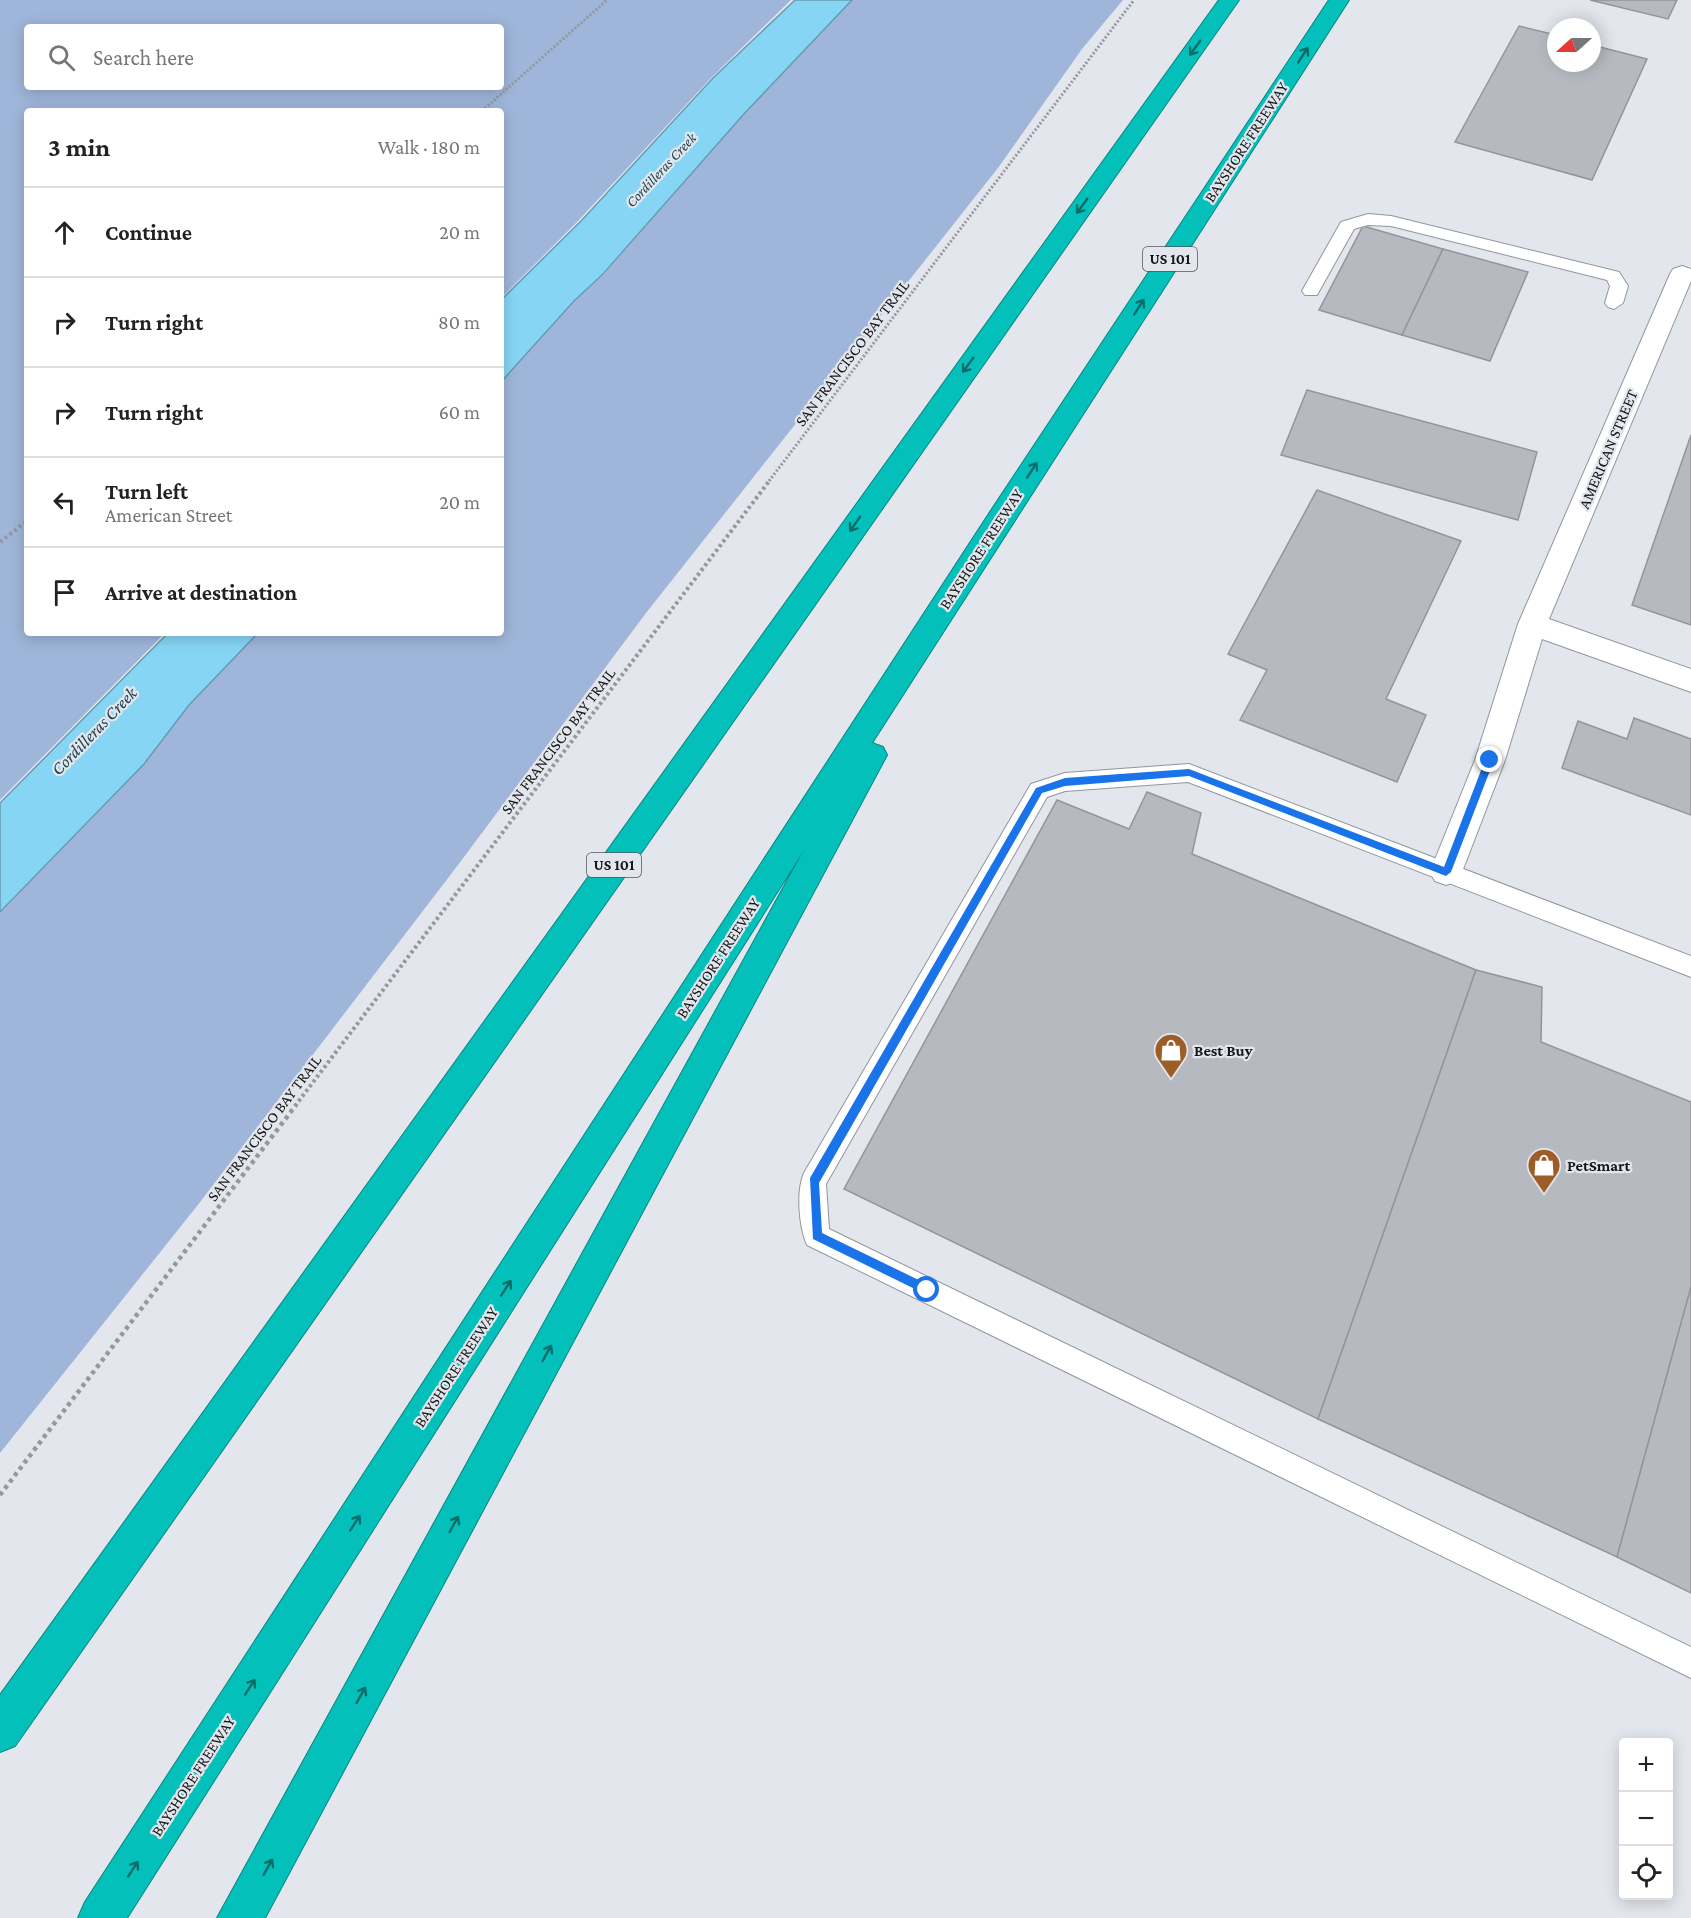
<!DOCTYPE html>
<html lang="en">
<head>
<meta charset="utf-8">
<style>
  :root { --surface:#fff; --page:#f2f2f2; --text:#222; --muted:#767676; --line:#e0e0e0 }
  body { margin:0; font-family:"Crimson Pro",serif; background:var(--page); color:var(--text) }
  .controls { position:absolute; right:18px; bottom:18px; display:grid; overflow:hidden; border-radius:6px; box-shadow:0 3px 15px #0003 }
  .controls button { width:54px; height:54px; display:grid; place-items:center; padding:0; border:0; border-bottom:2px solid var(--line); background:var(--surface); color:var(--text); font:30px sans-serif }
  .compass { position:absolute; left:1547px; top:18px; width:54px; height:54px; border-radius:50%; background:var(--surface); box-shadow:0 3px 15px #0003; rotate:249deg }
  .stop { position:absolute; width:18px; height:18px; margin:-14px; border:4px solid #1a73e8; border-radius:50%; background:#fff }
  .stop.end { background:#1a73e8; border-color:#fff; box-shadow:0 2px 6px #0008 }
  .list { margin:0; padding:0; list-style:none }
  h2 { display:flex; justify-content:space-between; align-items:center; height:78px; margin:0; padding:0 24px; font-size:26px }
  h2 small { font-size:20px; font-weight:400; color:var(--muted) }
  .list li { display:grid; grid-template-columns:39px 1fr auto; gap:18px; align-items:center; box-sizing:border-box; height:90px; padding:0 24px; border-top:2px solid var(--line) }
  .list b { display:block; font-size:22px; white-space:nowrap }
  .list p { margin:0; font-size:20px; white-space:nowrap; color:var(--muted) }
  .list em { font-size:20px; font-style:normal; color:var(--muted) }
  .icon { flex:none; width:33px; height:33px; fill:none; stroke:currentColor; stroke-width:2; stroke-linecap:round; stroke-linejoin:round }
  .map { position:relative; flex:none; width:1691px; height:1918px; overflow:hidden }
  .search { position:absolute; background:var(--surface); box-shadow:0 3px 15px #0003; left:24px; top:24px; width:480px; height:66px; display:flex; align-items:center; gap:15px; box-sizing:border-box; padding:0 21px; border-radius:6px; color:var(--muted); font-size:22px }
  .panel { position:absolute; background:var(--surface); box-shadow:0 3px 15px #0003; left:24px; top:108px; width:480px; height:528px; border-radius:6px }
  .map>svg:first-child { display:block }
</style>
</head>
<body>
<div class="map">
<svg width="1691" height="1918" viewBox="0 0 1691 1918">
  <rect width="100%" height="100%" fill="#e3e7ed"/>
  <!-- green -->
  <g fill="#9fb6da" fill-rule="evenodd">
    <path d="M 0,0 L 791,0 L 711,78 L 578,221 L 501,298 L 501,111 L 27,111 L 27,633 L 165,633 L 0,800 ZM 27,27 L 501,27 L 501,87 L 27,87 Z"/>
    <path d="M 852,0 L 1123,0 L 1082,49 L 998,168 L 646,613 L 455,869 L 197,1206 L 0,1453 L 0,912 L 144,764 L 189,705 L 258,633 L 501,633 L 501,382 L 574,301 L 604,274 L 743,115 Z"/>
  </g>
  <!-- water -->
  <g fill="#87d5f5" stroke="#659cb3" stroke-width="1.5">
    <path d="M 795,0 L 852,0 L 743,115 L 603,274 L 574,301 L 501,382 L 501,300 L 582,220 L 713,78 Z"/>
    <path d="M 168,633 L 258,633 L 189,705 L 144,764 L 0,912 L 0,803 Z"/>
  </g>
  <!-- building -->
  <g fill="#b6bac0" stroke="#92969c" stroke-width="1.5">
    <path d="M 1590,0 L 1677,0 L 1668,19 Z"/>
    <path d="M 1519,26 L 1556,35 L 1556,63 L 1592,63 L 1592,45 L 1647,59 L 1592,180 L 1455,142 Z"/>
    <path d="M 1363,226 L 1443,249 L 1402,335 L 1319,310 Z"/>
    <path d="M 1443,249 L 1528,272 L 1490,361 L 1402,335 Z"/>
    <path d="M 1307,390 L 1537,452 L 1518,520 L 1281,455 Z"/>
    <path d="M 1691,435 L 1691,625 L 1632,605 Z"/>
    <path d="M 1317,490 L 1461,541 L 1386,699 L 1426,715 L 1397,782 L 1240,720 L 1267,670 L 1228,654 Z"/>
    <path d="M 1634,718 L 1691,739 L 1691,815 L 1562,768 L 1578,721 L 1627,739 Z"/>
    <path d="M 1147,792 L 1201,813 L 1192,854 L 1476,970 L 1318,1419 L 844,1189 L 1057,800 L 1129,829 Z"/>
    <path d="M 1476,970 L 1542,987 L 1541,1042 L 1691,1102 L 1691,1287 L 1617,1557 L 1318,1419 Z"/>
    <path d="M 1691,1287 L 1691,1593 L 1617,1557 Z"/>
  </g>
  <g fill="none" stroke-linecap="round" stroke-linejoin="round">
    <defs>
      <g id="lane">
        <path d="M 1368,214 L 1391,216 L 1619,272 L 1628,286 L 1623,303 L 1614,309 L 1608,307 L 1605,303 L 1610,286 L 1607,280 L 1391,226 L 1368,225 L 1354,229 L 1317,295 L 1305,295 L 1302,291 L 1341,222 Z"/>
        <path d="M 1189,764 L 1691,956 L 1691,977 L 1188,782 L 1065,791 L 1047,797 L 826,1184 L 829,1229 L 1691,1647 L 1691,1678 L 807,1245 C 799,1227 796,1191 804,1173 L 1031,784 L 1065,773 Z"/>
      </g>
      <path id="street" d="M 1682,266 L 1691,269 L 1691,281 L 1549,619 L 1691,669 L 1691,692 L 1542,639 L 1505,760 L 1462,872 L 1457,881 L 1446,885 L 1435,881 L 1430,872 L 1475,760 L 1518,624 L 1670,274 L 1673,269 Z"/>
      <g id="highway">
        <path d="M 1219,0 L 1239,0 L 15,1746 L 0,1752 L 0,1695 Z"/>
        <path d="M 1329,0 L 1349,0 L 872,743 L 883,747 L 887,755 L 265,1918 L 217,1918 L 804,850 L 127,1918 L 78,1918 L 85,1902 L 990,512 Z"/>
      </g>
    </defs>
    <!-- lane casing -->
    <use href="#lane" stroke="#92969c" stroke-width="2"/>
    <!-- street casing -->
    <use href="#street" stroke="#92969c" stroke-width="2"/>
    <!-- highway casing -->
    <use href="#highway" stroke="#098682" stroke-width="2"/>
    <!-- path-far2 -->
    <g stroke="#95989d" stroke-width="3" stroke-dasharray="2 2" stroke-linecap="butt">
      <path d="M 482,111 L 607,0"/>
      <path d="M 769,481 L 1134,0"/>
    </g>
    <!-- path-far1 -->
    <g stroke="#95989d" stroke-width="4" stroke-dasharray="3 3" stroke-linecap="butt">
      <path d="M 0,542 L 27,521"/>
      <path d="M 295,1106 L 770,480"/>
    </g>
    <!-- path -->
    <path stroke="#95989d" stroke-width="4.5" stroke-dasharray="4 4" stroke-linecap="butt" d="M 0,1495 L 296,1105"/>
    <!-- lane -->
    <use href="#lane" fill="#fff" fill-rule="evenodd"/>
    <!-- street -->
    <use href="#street" fill="#fff" fill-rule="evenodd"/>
    <!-- highway -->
    <use href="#highway" fill="#03c1ba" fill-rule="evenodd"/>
  </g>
  <!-- one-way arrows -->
  <defs><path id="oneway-shaft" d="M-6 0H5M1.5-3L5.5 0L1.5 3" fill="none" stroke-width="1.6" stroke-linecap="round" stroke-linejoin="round" transform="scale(1.5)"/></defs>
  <g stroke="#0c6c6a">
    <use href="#oneway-shaft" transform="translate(1195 48) rotate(126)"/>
    <use href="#oneway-shaft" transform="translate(1303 55) rotate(-57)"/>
    <use href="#oneway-shaft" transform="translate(1082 206) rotate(126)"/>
    <use href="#oneway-shaft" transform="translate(1139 307) rotate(-57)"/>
    <use href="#oneway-shaft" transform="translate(968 365) rotate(126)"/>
    <use href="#oneway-shaft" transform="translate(1032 470) rotate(-57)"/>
    <use href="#oneway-shaft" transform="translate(855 524) rotate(125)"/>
    <use href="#oneway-shaft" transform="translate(506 1288) rotate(-57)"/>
    <use href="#oneway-shaft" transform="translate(547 1353) rotate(-61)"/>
    <use href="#oneway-shaft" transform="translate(355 1523) rotate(-57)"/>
    <use href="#oneway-shaft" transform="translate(454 1524) rotate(-61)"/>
    <use href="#oneway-shaft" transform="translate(250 1687) rotate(-57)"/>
    <use href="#oneway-shaft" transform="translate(361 1695) rotate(-61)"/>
    <use href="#oneway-shaft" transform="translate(268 1867) rotate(-61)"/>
    <use href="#oneway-shaft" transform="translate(133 1869) rotate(-57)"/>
  </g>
  <!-- route -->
  <path fill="#1a73e8" d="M 1490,757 L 1494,760 L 1451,872 L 1446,876 L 1189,776 L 1065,786 L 1042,793 L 819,1183 L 822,1233 L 931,1286 L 931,1293 L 923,1293 L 813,1239 L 810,1178 L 1036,788 L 1065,778 L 1189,769 L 1444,867 L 1485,760 Z"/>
  <!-- icons -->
  <defs>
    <symbol id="shop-pin" viewBox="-11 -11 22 30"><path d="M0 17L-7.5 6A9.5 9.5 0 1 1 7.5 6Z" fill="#9d5d27" stroke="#e3e7ed"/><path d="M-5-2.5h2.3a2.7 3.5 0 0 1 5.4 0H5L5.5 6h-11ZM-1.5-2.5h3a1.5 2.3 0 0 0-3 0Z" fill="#fff"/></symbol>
  </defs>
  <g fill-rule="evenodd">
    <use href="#shop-pin" x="1152" y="1031" width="38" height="52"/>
    <use href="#shop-pin" x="1525" y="1146" width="38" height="52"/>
  </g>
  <g text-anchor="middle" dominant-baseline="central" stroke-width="4.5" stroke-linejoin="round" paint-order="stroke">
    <!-- far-water labels -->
    <g font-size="15" font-style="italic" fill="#1b3f4c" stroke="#e3e7ed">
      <text transform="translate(661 170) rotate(-47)">Cordilleras Creek</text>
    </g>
    <!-- shield labels -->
    <g fill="#e3e7ed" stroke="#535559" stroke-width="1.5">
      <rect x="1143" y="247" width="54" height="24" rx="4.5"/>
      <rect x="587" y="853" width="54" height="24" rx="4.5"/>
    </g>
    <g font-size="15" font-weight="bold" fill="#151719">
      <text x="1170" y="259">US 101</text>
      <text x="614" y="865">US 101</text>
    </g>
    <!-- street labels -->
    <g font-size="16" fill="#151719" stroke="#e3e7ed">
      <text transform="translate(1246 142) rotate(-57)">BAYSHORE FREEWAY</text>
      <text transform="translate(852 353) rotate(-53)">SAN FRANCISCO BAY TRAIL</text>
      <text transform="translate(1608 449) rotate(-67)">AMERICAN STREET</text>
      <text transform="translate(981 549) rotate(-57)">BAYSHORE FREEWAY</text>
      <text transform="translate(558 741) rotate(-53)">SAN FRANCISCO BAY TRAIL</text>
      <text transform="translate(718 958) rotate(-57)">BAYSHORE FREEWAY</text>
      <text transform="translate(264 1128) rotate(-53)">SAN FRANCISCO BAY TRAIL</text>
      <text transform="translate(456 1367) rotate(-57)">BAYSHORE FREEWAY</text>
      <text transform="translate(193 1776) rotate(-57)">BAYSHORE FREEWAY</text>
    </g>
    <!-- poi labels -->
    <g font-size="16" font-weight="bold" fill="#151719" stroke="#e3e7ed" text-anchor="start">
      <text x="1194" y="1050">Best Buy</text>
      <text x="1567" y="1165">PetSmart</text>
    </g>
    <!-- water labels -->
    <g font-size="18" font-style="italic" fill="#1b3f4c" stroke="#e3e7ed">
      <text transform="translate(94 731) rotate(-46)">Cordilleras Creek</text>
    </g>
  </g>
</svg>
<div class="controls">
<button>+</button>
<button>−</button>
<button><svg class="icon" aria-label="locate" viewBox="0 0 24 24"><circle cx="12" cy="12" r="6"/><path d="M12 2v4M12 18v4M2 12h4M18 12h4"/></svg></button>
</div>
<svg class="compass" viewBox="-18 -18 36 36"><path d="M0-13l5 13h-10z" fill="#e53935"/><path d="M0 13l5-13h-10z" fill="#767676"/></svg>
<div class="stop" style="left:927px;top:1290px"></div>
<div class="stop end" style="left:1490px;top:760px"></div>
<div class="search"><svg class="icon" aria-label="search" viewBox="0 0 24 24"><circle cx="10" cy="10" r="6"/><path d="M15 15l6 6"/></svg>Search here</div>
<section class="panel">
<h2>3 min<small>Walk · 180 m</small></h2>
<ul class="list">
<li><svg class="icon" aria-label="ahead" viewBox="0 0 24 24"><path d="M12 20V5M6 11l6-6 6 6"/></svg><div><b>Continue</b></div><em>20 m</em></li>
<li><svg class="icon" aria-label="right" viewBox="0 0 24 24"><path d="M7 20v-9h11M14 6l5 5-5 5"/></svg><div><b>Turn right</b></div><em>80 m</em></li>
<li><svg class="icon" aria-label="right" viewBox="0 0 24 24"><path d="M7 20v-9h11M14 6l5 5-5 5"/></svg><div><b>Turn right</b></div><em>60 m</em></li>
<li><svg class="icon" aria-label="left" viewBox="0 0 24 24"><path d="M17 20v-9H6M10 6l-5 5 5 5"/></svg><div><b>Turn left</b><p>American Street</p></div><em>20 m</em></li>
<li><svg class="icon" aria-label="arrive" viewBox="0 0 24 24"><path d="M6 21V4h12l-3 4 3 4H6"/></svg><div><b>Arrive at destination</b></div></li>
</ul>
</section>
</div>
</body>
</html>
